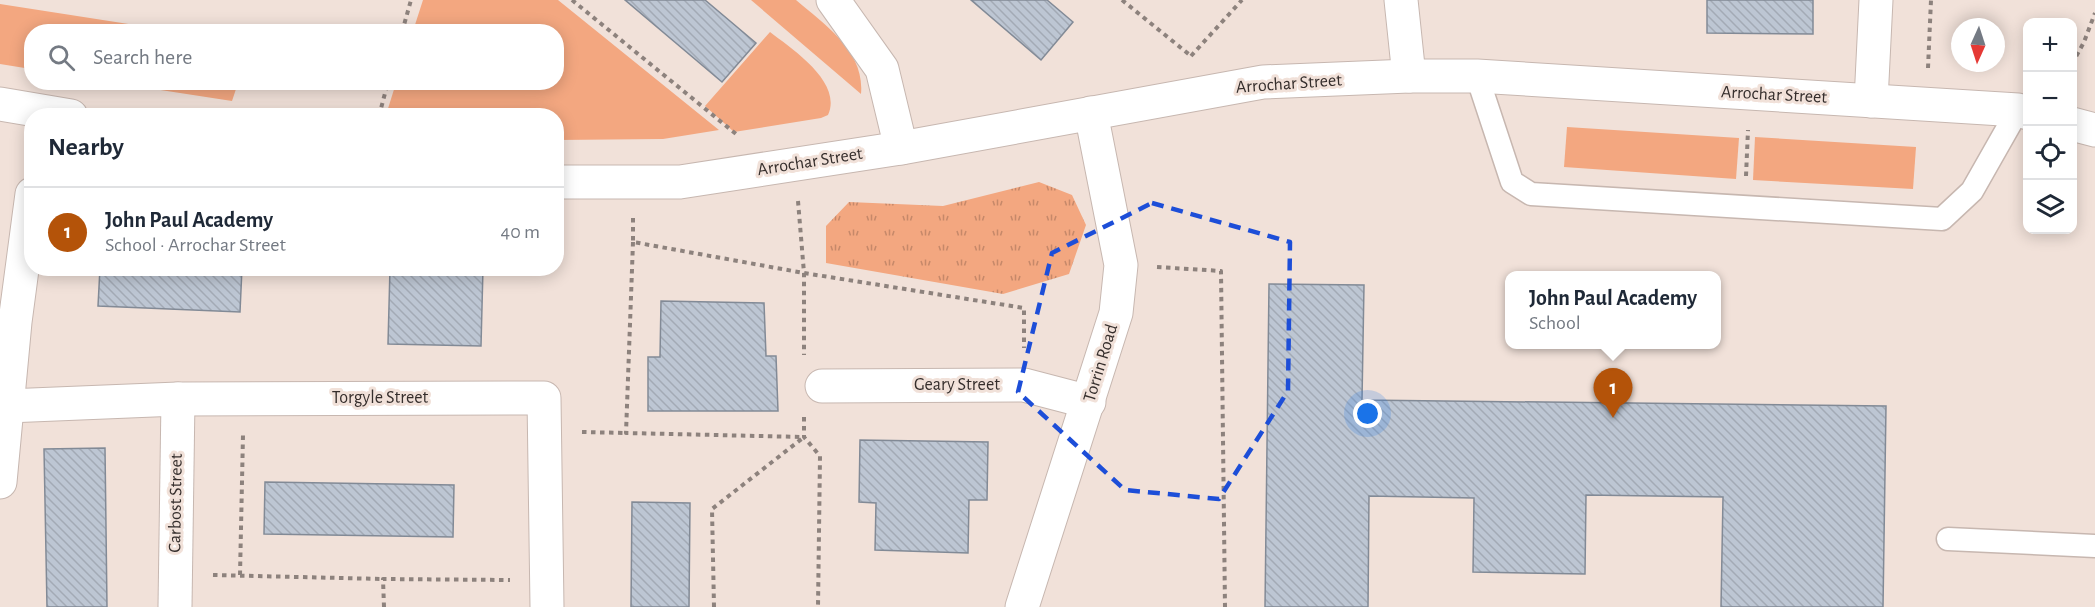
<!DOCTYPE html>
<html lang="en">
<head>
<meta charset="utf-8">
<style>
  :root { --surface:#fff; --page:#f2f2f3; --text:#1f2937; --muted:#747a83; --line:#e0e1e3; --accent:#b45309 }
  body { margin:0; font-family:"Alegreya Sans",sans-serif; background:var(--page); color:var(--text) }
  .controls { position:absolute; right:18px; top:18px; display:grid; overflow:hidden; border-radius:12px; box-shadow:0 3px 15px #0003 }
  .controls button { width:54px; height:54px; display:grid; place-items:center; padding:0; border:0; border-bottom:2px solid var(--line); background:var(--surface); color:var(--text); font:30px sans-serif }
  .compass { position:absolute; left:1951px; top:18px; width:54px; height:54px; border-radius:50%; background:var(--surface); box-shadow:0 3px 15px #0003; rotate:183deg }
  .you { position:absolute; left:1368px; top:414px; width:21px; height:21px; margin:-15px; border:4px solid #fff; border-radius:50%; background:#1a73e8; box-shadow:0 0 0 9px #1a73e833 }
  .badge { display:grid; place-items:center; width:39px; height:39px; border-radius:50%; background:var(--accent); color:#fff; font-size:20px; font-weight:700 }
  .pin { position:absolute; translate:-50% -50px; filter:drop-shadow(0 2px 3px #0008) }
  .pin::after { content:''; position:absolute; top:32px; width:21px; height:18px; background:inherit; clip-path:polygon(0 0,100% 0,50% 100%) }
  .popup { position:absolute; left:1505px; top:271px; width:216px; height:78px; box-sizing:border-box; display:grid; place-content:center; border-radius:12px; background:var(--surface); filter:drop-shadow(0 2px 4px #0005); font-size:20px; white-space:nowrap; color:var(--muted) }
  .popup b { font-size:22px; color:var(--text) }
  .popup::after { content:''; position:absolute; left:50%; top:100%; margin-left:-12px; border:12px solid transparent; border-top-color:var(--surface) }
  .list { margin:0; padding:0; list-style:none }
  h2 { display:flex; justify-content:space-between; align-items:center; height:78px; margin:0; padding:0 24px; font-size:26px }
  h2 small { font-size:20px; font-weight:400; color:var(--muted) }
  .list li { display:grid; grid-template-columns:39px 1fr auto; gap:18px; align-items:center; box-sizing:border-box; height:90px; padding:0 24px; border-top:2px solid var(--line) }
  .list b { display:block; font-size:22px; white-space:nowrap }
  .list p { margin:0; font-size:20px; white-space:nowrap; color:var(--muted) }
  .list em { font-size:20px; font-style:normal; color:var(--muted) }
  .icon { flex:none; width:33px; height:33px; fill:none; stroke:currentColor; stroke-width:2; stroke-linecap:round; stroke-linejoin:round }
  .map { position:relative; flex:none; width:2095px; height:607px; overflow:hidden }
  .search { position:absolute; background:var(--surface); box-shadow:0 3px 15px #0003; left:24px; top:24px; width:540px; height:66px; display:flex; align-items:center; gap:15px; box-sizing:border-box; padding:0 21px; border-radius:24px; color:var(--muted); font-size:22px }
  .panel { position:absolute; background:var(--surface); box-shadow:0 3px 15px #0003; left:24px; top:108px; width:540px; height:168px; border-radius:24px }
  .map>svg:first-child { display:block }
</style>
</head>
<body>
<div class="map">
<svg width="2095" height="607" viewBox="0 0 2095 607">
  <defs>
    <pattern id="park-tufts" width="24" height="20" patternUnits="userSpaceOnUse" patternTransform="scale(1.5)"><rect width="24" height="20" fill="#f3a780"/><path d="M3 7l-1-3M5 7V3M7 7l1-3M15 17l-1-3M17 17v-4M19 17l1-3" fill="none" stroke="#c68869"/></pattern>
    <pattern id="building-back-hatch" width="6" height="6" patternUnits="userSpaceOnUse" patternTransform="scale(1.5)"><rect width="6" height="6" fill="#bdc6d3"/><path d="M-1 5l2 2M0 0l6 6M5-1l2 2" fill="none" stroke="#a3aab5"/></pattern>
  </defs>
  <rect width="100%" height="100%" fill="#f1e1d9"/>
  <!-- green -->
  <g fill="#f3a780">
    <path d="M 423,0 L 558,0 L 719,130 L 663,139 L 557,140 L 556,116 L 386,115 L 396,83 L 556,82 L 556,32 L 413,31 Z"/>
    <path d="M 751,0 L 796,0 C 825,25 865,51 861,94 Z"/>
    <path d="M 0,4 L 167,30 L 172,31 L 32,32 L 31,69 L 0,64 Z"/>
    <path d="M 770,32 C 792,49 843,82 828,115 L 821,118 L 734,132 L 705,106 Z"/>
    <path d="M 115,83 L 238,83 L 232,101 Z"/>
    <path d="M 1567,127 L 1739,138 L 1736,179 L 1564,167 Z"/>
    <path d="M 1755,137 L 1916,147 L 1913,189 L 1753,180 Z"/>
  </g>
  <!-- park -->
  <path fill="url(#park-tufts)" d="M 1039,182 L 1072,195 L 1086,225 L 1069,274 L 1003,294 L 826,263 L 826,226 L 849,202 L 943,206 Z"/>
  <!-- building -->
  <g fill="url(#building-back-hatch)" stroke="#828a96" stroke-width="1.5">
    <path d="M 625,0 L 705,0 L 756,43 L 722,82 Z"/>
    <path d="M 971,0 L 1047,0 L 1073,22 L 1041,60 Z"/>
    <path d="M 1707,0 L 1813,0 L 1813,34 L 1707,33 Z"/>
    <path d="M 100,268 L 242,268 L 240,312 L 98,306 Z"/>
    <path d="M 390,268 L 483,268 L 481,346 L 388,344 Z"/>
    <path d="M 1269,284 L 1364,285 L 1362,400 L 1886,406 L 1883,607 L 1721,607 L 1723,497 L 1586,495 L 1585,574 L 1473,572 L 1474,498 L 1369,496 L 1368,607 L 1265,607 Z"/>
    <path d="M 661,301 L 764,303 L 766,356 L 776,356 L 778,411 L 648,411 L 648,357 L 660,357 Z"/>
    <path d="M 860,440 L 988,442 L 987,500 L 969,500 L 968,553 L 875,550 L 876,503 L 859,502 Z"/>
    <path d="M 105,448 L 107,607 L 47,607 L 44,449 Z"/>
    <path d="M 265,482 L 454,485 L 453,537 L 264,534 Z"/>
    <path d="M 632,502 L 690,503 L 689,607 L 631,607 Z"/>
  </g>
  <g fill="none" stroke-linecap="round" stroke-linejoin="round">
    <defs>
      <g id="service">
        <path d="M 1477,76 L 1512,182 L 1531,194 L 1942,219 L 1972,191 L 2018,110"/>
        <path d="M 1948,539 L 2095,546"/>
      </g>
      <g id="minor">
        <path d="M 833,0 L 882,69 L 901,148"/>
        <path d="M 1401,0 L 1409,76"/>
        <path d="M 1871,101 L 1876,0"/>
        <path d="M 822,386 L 1024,385 L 1089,402"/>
        <path d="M 7,406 L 178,399 L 544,398 L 547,607"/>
        <path d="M 175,607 L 178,399"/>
        <path d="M 1022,607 L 1116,313 L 1121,265 L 1091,113"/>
      </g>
      <g id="tertiary">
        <path d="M 0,104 L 71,116"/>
        <path d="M 2072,124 L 2095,130"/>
        <path d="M 556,182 L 680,182 L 901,148 L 1263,82 L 1409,76 L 1477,76 L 2018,110 L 2028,113"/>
        <path d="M 0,482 L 15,322 L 32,194"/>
      </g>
    </defs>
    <!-- service casing -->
    <use href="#service" stroke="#c7b7b0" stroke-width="25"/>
    <!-- minor casing -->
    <use href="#minor" stroke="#c7b7b0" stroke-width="35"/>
    <!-- tertiary casing -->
    <use href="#tertiary" stroke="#c7b7b0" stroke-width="35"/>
    <!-- path -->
    <g stroke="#8d827d" stroke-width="4" stroke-dasharray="4.5 4.5" stroke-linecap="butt">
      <path d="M 572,0 L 736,134"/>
      <path d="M 1122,0 L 1191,56"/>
      <path d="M 402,32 L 411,0"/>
      <path d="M 1191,56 L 1242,0"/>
      <path d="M 2072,64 L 2084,42 L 2095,13"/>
      <path d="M 1928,68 L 1931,0"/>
      <path d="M 379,116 L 388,82"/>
      <path d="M 1746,176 L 1748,130"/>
      <path d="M 798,201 L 804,273 L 804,355"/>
      <path d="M 633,218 L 633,242 L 804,273 L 1024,308 L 1024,348"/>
      <path d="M 633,242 L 626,433 L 804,437"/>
      <path d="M 1157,267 L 1221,271 L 1225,607"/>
      <path d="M 804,417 L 804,437 L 820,456 L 818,607"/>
      <path d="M 582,432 L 626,433"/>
      <path d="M 213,575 L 383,579"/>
      <path d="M 240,575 L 243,435"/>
      <path d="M 384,607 L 383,579 L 510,580"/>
      <path d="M 714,607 L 712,509 L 804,437"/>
    </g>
    <!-- service -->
    <use href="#service" stroke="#fff" stroke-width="22"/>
    <!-- minor -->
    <use href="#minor" stroke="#fff" stroke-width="33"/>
    <!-- tertiary -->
    <use href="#tertiary" stroke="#fff" stroke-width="33"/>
  </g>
  <!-- marked area -->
  <path fill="none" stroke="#1d4ed8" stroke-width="4.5" stroke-dasharray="12 8" stroke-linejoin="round" d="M 1152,203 L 1290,242 L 1288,391 L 1219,499 L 1125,490 L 1018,392 L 1052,253 Z"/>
  <g text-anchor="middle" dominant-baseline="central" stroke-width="6" stroke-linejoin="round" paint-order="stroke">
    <!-- street labels -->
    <g font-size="18" fill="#352e2c" stroke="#f1e1d9">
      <text transform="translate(1289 84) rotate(-4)">Arrochar Street</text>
      <text transform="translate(1774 95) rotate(3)">Arrochar Street</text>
      <text transform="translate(810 162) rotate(-9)">Arrochar Street</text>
      <text transform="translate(1101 363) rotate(-73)">Torrin Road</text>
      <text x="957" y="385">Geary Street</text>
      <text x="380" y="398">Torgyle Street</text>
      <text transform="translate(176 503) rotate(-89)">Carbost Street</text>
    </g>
  </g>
</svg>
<div class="controls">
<button>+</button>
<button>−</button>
<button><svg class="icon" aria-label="locate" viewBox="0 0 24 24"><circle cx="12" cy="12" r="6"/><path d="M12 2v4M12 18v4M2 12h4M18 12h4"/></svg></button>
<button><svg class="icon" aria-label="layers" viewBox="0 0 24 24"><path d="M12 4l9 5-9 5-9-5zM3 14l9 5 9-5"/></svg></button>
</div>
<svg class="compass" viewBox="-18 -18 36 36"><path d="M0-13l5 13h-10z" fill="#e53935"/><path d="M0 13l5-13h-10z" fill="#747a83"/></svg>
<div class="you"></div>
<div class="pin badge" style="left:1613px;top:418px">1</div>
<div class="popup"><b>John Paul Academy</b>School</div>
<div class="search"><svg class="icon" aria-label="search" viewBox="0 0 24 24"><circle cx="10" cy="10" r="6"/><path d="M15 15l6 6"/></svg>Search here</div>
<section class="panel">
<h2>Nearby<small></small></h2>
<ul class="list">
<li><span class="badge">1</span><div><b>John Paul Academy</b><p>School · Arrochar Street</p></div><em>40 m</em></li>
</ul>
</section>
</div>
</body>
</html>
